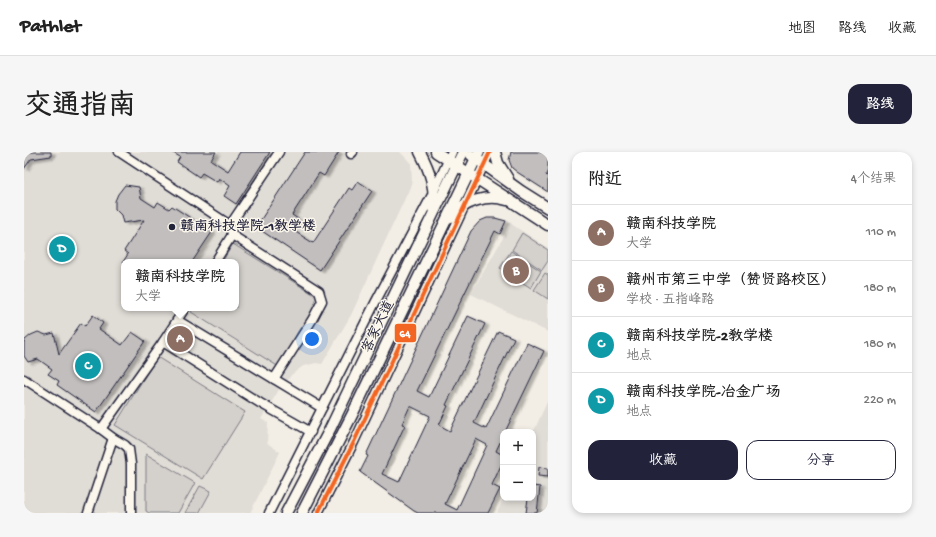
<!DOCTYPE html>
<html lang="zh">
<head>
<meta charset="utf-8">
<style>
  :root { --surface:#fff; --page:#f6f6f6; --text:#222; --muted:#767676; --line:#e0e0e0; --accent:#22223b }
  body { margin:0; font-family:"Gochi Hand","LXGW WenKai TC",sans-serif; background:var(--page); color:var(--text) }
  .controls { position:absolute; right:12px; bottom:12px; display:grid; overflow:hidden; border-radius:8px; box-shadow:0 2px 6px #0003 }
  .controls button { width:36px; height:36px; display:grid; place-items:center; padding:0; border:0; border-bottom:1px solid var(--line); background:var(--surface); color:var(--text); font:20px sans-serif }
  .you { position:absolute; left:288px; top:187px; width:14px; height:14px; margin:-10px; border:3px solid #fff; border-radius:50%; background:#1a73e8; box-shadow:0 0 0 6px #1a73e833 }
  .badge { display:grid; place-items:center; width:26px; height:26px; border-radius:50%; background:var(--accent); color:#fff; font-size:13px; font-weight:700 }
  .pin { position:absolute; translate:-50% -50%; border:2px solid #fff; box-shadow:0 1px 4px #0006 }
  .popup { position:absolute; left:97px; top:107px; width:118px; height:52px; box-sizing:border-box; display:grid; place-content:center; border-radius:8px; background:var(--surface); filter:drop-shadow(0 1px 3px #0005); font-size:13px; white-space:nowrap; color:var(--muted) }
  .popup b { font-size:15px; color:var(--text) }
  .popup::after { content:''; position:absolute; left:50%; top:100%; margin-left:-8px; border:8px solid transparent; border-top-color:var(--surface) }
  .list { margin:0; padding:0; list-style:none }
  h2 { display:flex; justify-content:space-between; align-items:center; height:52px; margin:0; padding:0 16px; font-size:17px }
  h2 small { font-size:13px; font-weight:400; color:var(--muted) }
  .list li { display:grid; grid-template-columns:26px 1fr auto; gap:12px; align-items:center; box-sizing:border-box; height:56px; padding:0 16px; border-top:1px solid var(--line) }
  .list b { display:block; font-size:15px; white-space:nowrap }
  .list p { margin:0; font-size:13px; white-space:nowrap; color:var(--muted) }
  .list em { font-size:13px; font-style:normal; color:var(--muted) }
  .actions { display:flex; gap:8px; padding:12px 16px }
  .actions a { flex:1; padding:9px 0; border:1px solid var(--accent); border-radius:12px; text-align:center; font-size:14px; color:var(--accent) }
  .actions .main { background:var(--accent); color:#fff }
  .map { position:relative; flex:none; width:524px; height:361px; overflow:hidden; border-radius:12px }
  header { display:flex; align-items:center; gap:24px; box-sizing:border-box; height:56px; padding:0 20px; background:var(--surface); border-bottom:1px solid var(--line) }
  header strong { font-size:19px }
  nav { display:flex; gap:22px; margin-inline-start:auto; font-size:14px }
  .intro { display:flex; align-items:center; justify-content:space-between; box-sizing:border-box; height:96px; padding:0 24px }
  h1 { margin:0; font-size:28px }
  .button { padding:10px 18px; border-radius:12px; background:var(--accent); color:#fff; font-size:14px; font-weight:700 }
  main { display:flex; gap:24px; padding:0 24px }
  aside { flex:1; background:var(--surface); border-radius:12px; box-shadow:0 2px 6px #0003 }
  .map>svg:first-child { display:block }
</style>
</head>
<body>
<header>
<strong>Pathlet</strong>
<nav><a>地图</a><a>路线</a><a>收藏</a></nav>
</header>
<div class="intro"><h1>交通指南</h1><a class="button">路线</a></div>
<main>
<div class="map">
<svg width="524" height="361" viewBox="0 0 524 361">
  <defs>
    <filter id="shadow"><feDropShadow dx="4" dy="2" stdDeviation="1" flood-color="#0004"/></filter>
  </defs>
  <rect width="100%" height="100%" fill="#f2eee5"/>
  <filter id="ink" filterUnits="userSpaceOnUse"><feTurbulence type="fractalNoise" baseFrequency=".025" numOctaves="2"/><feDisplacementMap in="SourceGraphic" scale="8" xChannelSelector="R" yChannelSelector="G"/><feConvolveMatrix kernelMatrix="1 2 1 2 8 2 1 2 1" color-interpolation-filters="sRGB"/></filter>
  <g filter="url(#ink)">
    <!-- built -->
    <g fill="#e0dcd6" fill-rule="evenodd">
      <path d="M 0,0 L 376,0 L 387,11 L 388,31 L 327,163 L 298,212 L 292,211 L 279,214 L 267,223 L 263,229 L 261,228 L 237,267 L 244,271 L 243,291 L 256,300 L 226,361 L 0,361 ZM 100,110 L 212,110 L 212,156 L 100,156 Z"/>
      <path d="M 487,72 L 524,96 L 524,180 L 447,142 Z"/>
      <path d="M 524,248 L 524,361 L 473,361 L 479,346 L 509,346 L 509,281 Z"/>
    </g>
    <!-- green -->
    <g fill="#d4d1cc" stroke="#7b7a84">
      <path d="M 498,81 L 524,98 L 524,109 L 518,118 L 488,98 Z"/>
      <path d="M 209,92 L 297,147 L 255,215 L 167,160 L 169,156 L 212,156 L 212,110 L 198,110 Z"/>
      <path d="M 487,99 L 517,119 L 507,136 L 476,116 Z"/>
      <path d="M 521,121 L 524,123 L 524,147 L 510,138 Z"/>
      <path d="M 133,205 L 221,260 L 179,327 L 91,273 Z"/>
      <path d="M 122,302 L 171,331 L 154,361 L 125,361 L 122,359 Z"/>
      <path d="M 176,334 L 187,339 L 175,361 L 161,361 Z"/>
    </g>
    <!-- building -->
    <g fill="#c2bebe" stroke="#22223b" fill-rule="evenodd" filter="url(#shadow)">
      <path d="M 0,0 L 27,0 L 27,4 L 7,7 L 0,17 Z"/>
      <path d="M 148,0 L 192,0 L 187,8 L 204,19 L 216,0 L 246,0 L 212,52 L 200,44 L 206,34 L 195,26 L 193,30 L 178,21 L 175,25 L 153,10 L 156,5 Z"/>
      <path d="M 281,0 L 315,0 L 300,24 L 295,21 L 268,63 L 274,67 L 267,77 L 289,91 L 325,36 L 328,38 L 334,29 L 348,39 L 296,118 L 232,75 Z"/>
      <path d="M 487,0 L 524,0 L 524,18 L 522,23 L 524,25 L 524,40 L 493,20 L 488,16 L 485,8 Z"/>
      <path d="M 101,33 L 115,35 L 117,46 L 131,55 L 134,50 L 145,57 L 148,54 L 188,80 L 168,110 L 99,110 L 104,102 L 100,99 L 120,68 L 99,71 L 97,63 L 91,57 L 91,49 L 94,42 Z"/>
      <path d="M 463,66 L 471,66 L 482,69 L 476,82 L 471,79 L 393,239 L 405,245 L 444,164 L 461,172 L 422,253 L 424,254 L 415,273 L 426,279 L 474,179 L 490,186 L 450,271 L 462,277 L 503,191 L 520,199 L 481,280 L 479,280 L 479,284 L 472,299 L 479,303 L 479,309 L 468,333 L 476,337 L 464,361 L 394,361 L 390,359 L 336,320 L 344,304 L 342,303 L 447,79 L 456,69 ZM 386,254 L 406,264 L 375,330 L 358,322 L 381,273 L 378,272 ZM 452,287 L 463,293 L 433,358 L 421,352 Z"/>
      <path d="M 69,163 L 79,171 L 75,177 L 98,193 L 108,180 L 121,189 L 72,260 L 33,233 L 35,229 L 24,222 L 28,217 L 14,207 L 4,210 L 0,204 L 0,190 L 1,188 L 7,183 L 14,180 L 22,183 L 30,181 L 35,202 L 57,171 L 61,174 Z"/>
      <path d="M 515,315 L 524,316 L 524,325 L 514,324 Z"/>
      <path d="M 509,334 L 516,335 L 513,361 L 502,361 L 504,346 L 509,346 Z"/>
    </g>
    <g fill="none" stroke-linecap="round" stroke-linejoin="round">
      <defs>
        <g id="minor">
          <path d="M 95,0 L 206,73 L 208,83 L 191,110"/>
          <path d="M 327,2 L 329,0"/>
          <path d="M 206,73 L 255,0"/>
          <path d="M 208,83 L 295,139 L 298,149 L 288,168 L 250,227"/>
          <path d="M 153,168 L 298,256"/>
          <path d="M 139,190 L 236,251 L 287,280"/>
          <path d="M 0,227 L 77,277 L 139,190 L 161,156"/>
          <path d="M 77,277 L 89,286 L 101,293 L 105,297 L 107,312 L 107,361"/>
          <path d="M 64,361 L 89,286"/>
          <path d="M 245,361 L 351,151 L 410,39 L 428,0"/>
          <path d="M 294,361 L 330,290 L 466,0"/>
        </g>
        <g id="major">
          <path d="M 396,0 C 406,19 412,36 409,57"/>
          <path d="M 412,0 L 524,73"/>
          <path d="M 471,0 L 474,11 L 484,27"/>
          <path d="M 447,3 L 497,39 L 524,56"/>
          <path d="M 427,65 C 441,49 463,42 483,48"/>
          <path d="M 262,361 L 306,277 L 439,0"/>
          <path d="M 278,361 L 328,263 L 455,0"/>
        </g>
      </defs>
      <!-- minor casing -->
      <use href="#minor" stroke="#22223b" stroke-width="11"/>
      <!-- major casing -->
      <use href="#major" stroke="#22223b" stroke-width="13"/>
      <!-- minor -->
      <use href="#minor" stroke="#fbf7ec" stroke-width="8"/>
      <!-- major -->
      <use href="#major" stroke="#fbf7ec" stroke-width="10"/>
      <defs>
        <path id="bus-1" d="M 294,361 L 330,290 L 466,0"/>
      </defs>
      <!-- bus-1 casing -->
      <use href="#bus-1" stroke="#fbf7ec" stroke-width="7"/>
      <!-- bus-1 -->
      <use href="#bus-1" stroke="#f26522" stroke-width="4"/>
    </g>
  </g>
  <!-- markers -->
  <circle fill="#22223b" stroke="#fbf7ec" stroke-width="1.5" cx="148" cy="75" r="4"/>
  <g text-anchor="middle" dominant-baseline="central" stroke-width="3" stroke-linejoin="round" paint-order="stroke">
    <!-- poi labels -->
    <g font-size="14" font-weight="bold" fill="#22223b" stroke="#fbf7ec" text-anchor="start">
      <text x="156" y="75">赣南科技学院-1教学楼</text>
    </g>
    <!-- street labels -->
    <g font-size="14" fill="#22223b" stroke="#fbf7ec">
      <text transform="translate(355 175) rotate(-64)">客家大道</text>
    </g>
  </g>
  <rect stroke="#fbf7ec" stroke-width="1.5" x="370" y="171" width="23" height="20" rx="4" fill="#f26522"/>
  <g font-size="11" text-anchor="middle" font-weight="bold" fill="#fff">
    <text x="381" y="185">64</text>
  </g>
</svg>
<div class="controls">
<button>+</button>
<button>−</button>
</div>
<div class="you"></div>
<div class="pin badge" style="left:156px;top:187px;background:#8d6e63">A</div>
<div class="popup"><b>赣南科技学院</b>大学</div>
<div class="pin badge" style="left:492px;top:119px;background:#8d6e63">B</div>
<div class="pin badge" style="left:64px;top:214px;background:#0f9aa8">C</div>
<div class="pin badge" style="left:38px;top:97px;background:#0f9aa8">D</div>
</div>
<aside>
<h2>附近<small>4个结果</small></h2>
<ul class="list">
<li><span class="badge" style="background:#8d6e63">A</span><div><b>赣南科技学院</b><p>大学</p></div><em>110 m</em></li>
<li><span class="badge" style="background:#8d6e63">B</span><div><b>赣州市第三中学（赞贤路校区）</b><p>学校 · 五指峰路</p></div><em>180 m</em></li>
<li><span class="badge" style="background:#0f9aa8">C</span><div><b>赣南科技学院-2教学楼</b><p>地点</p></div><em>180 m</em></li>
<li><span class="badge" style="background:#0f9aa8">D</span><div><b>赣南科技学院-冶金广场</b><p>地点</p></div><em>220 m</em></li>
</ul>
<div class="actions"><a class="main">收藏</a><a>分享</a></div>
</aside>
</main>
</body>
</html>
